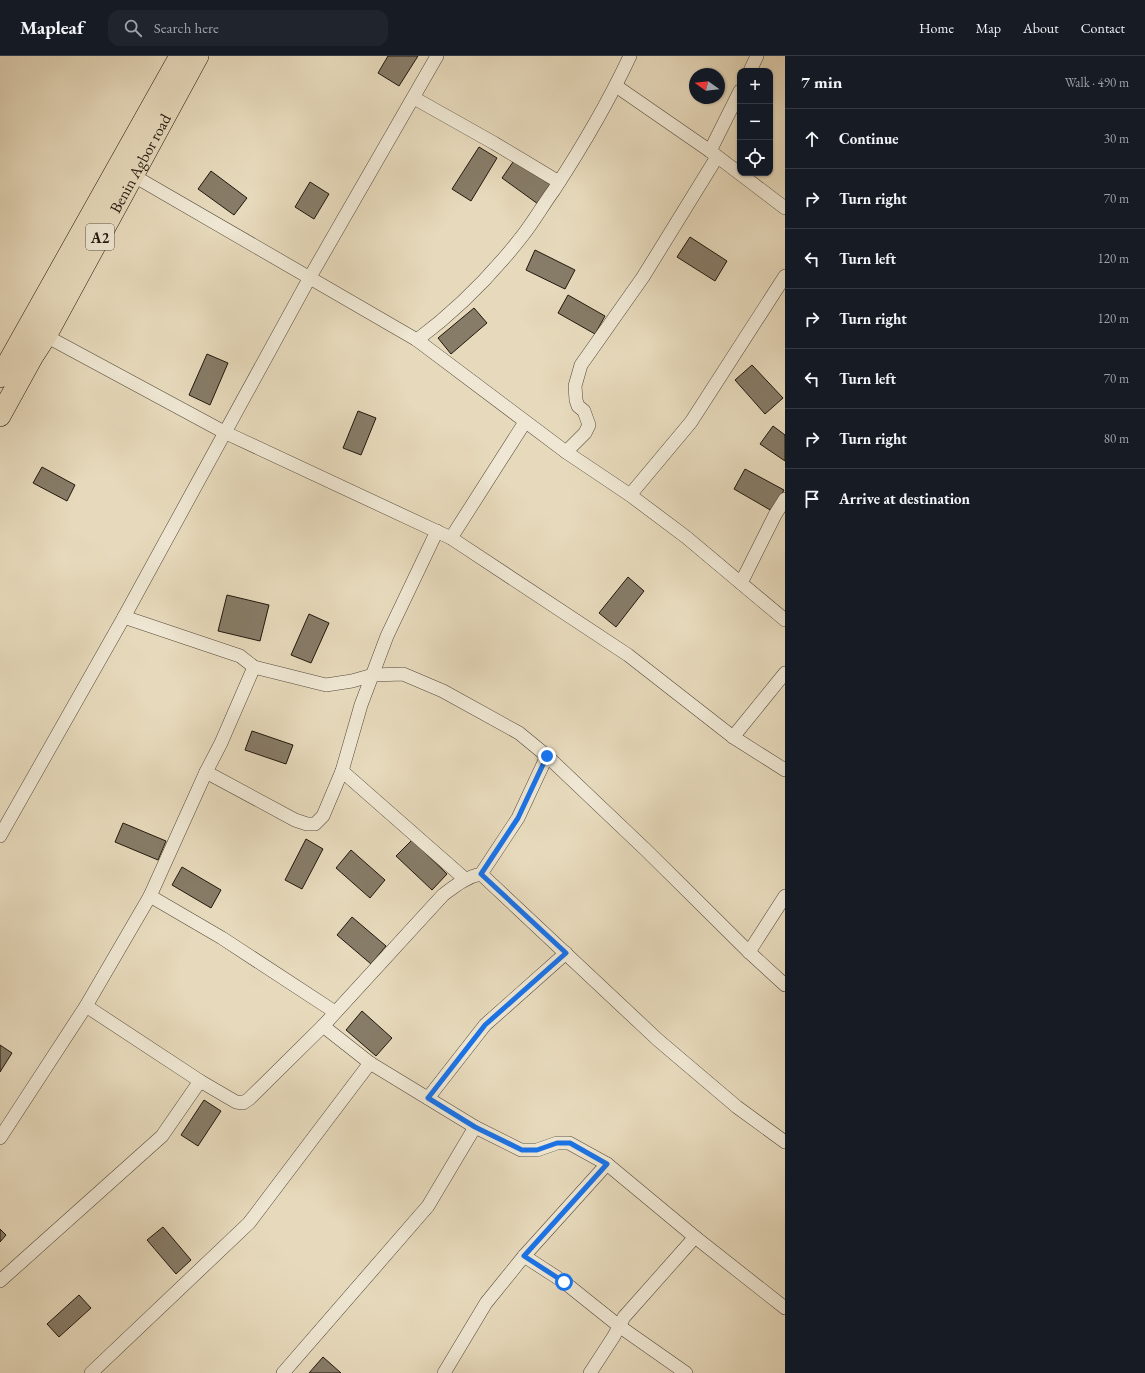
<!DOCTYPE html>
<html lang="en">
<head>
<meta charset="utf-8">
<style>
  :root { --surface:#171b24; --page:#20242c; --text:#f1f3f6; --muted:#9ea1a6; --line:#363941 }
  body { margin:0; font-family:"EB Garamond",serif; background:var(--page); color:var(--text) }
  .controls { position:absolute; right:12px; top:12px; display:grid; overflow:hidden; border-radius:8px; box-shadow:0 1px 3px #0004 }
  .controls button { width:36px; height:36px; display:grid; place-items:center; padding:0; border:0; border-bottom:1px solid var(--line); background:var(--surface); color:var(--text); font:20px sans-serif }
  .compass { position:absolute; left:689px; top:12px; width:36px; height:36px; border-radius:50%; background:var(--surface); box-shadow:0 1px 3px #0004; rotate:285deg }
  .stop { position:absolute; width:12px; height:12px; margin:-9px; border:3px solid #1a73e8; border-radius:50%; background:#fff }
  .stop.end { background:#1a73e8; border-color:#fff; box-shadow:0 1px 4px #0008 }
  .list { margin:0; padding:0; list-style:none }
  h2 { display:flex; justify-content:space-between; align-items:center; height:52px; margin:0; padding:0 16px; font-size:17px }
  h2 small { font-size:13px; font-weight:400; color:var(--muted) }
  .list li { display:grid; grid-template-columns:26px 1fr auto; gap:12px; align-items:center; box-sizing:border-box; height:60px; padding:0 16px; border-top:1px solid var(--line) }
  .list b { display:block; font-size:15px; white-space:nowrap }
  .list em { font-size:13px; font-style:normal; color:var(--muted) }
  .icon { flex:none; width:22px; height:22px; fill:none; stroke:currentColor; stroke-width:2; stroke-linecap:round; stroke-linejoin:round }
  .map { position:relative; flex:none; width:785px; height:1317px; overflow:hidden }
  header { display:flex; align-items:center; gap:24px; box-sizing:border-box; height:56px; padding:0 20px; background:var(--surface); border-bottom:1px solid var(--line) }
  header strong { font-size:19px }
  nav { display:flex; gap:22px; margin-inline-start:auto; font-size:14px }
  .search { width:280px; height:36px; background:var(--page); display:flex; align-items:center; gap:10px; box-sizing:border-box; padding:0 14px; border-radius:12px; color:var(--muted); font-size:15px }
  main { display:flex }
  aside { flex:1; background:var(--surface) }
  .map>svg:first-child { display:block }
</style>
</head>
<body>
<header>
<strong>Mapleaf</strong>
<div class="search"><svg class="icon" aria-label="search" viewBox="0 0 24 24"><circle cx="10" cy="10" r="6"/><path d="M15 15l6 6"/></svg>Search here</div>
<nav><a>Home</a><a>Map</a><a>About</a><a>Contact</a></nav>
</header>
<main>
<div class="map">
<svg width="785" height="1317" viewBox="0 0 785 1317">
  <rect width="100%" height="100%" fill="#e7dabc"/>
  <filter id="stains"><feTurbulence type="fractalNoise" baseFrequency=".005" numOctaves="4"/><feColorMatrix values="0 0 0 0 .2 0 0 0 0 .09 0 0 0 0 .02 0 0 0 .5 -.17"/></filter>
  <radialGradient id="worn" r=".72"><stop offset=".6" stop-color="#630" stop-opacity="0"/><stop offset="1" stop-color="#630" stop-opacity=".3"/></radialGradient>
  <!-- building -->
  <g fill="#877c68" stroke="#20170d">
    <path d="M 388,0 L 418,0 L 399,30 L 378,17 Z"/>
    <path d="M 479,91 L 497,102 L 471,145 L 452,133 Z"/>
    <path d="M 515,103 L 551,129 L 538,148 L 502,122 Z"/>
    <path d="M 211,115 L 247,142 L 234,159 L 198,133 Z"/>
    <path d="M 310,126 L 329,138 L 314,163 L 295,151 Z"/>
    <path d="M 690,181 L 727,205 L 715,225 L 677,201 Z"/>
    <path d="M 535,194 L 575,214 L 565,233 L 526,214 Z"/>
    <path d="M 568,239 L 605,260 L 595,278 L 558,257 Z"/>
    <path d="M 474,252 L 487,267 L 451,298 L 438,282 Z"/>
    <path d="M 207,298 L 228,307 L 210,349 L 189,339 Z"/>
    <path d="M 752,309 L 783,342 L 765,358 L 735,324 Z"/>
    <path d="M 358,355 L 376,362 L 361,399 L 343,392 Z"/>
    <path d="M 773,370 L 785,379 L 785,405 L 760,388 Z"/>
    <path d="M 42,411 L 75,429 L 67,445 L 33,427 Z"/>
    <path d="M 745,413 L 784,434 L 772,455 L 734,433 Z"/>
    <path d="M 628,521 L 644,535 L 616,571 L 599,557 Z"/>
    <path d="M 227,539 L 269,549 L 260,585 L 218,575 Z"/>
    <path d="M 309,558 L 329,567 L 311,607 L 291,599 Z"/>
    <path d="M 252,675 L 293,689 L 286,708 L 245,694 Z"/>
    <path d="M 123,767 L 166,785 L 158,804 L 115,786 Z"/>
    <path d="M 306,783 L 323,793 L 302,833 L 285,824 Z"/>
    <path d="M 412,784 L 447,818 L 432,834 L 396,800 Z"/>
    <path d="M 351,794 L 385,824 L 370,842 L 336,812 Z"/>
    <path d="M 182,811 L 221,834 L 211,852 L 172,829 Z"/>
    <path d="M 352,861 L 386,890 L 371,908 L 337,879 Z"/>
    <path d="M 362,955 L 392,982 L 376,1000 L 346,974 Z"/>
    <path d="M 0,989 L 12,997 L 0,1016 Z"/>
    <path d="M 204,1044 L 221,1055 L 198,1090 L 181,1079 Z"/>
    <path d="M 163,1171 L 191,1204 L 176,1218 L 147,1184 Z"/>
    <path d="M 0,1173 L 6,1179 L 0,1186 Z"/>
    <path d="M 79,1239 L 91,1252 L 59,1281 L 47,1268 Z"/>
    <path d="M 323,1301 L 341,1317 L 309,1317 Z"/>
  </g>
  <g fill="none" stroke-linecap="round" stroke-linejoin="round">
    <defs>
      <g id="minor">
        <path d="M 750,15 L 757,0"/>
        <path d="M 616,30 L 710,95 L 785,152"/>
        <path d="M 414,42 L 494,87 L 559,126"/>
        <path d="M 710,95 L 740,35"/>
        <path d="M 134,120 L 417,284 L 566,396 L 630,439 L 686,481 L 785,564"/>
        <path d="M 46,280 L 224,376 L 451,482 L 628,599 L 733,681 L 785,714"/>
        <path d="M 417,284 C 457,254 492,219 523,179 C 534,165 543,149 554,134 C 582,91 608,47 630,0"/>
        <path d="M 566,396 L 585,377 L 589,369 L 584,355 L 578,350 L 576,344 L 575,330 L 581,309 L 643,221 L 717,101"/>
        <path d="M 630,439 L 691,366 L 785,220"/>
        <path d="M 451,482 L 525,366"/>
        <path d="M 741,527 L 775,459 L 785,443"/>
        <path d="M 124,561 L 240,600 L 254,611 L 326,629 L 352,625 L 373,619 L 403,618 L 443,635 L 519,677 L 547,700 L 647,795 L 749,896 L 785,929"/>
        <path d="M 733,681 L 785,617"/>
        <path d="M 342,715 L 465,823"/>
        <path d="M 206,716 L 295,764 L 307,768 L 315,768 L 323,760 L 342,715 L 361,649 L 387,580 L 437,475"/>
        <path d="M 0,780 L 124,561 L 310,221 L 437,0"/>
        <path d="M 481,818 L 658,984 L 737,1051 L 785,1086"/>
        <path d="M 150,840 L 222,882 L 335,956"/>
        <path d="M 749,896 L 785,840"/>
        <path d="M 86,950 L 200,1025 L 236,1046 L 243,1047 L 249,1043 L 323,970 L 443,839 C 455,830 466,821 481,818 L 518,762 L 547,700"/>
        <path d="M 323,970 L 370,1007 L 475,1071 L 521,1094 L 537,1094 L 557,1087 L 569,1087 L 607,1108 L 695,1181 L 785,1252"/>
        <path d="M 428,1042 L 485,969 L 566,897"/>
        <path d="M 0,1082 L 86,950 L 150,840 L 206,716 L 221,687 L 254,611"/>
        <path d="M 524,1200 L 564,1226 L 619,1270 L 686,1317"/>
        <path d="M 0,1225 L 162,1080 L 200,1025"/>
        <path d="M 91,1317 L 249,1167 L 370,1007"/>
        <path d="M 283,1317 L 428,1150 L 475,1071"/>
        <path d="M 444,1317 L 486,1247 L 524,1200 L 607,1108"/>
        <path d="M 590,1317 L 614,1280 L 624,1261 L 695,1181"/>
      </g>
      <g id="trunk">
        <path d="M 0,321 L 180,0"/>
        <path id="s1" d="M 0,360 L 33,300 L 46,280 L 198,0"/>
      </g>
    </defs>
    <!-- minor casing -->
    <use href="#minor" stroke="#524839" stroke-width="14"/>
    <!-- trunk casing -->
    <use href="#trunk" stroke="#20170d" stroke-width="22"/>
    <!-- minor -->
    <use href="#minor" stroke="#efe7d3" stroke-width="13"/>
    <!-- trunk -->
    <use href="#trunk" stroke="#e7dabc" stroke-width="21"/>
  </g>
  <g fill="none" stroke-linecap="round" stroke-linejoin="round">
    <!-- route -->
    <path stroke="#1a73e8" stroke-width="5" d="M 547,700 L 518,762 L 481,818 L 566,897 L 485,969 L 428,1042 L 475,1071 L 522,1094 L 537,1094 L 557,1087 L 570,1087 L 607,1108 L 524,1200 L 564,1226"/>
  </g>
  <g text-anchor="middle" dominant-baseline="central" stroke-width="4" stroke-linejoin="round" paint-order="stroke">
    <!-- shield labels -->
    <rect fill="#efe7d3" stroke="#5e5548" stroke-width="1" x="86" y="168" width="28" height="26" rx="3"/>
    <g font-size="15" font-weight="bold" fill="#20170d">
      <text x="100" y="181">A2</text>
    </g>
    <!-- street labels -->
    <g font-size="16" fill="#20170d" stroke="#efe7d3">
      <text stroke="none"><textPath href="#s1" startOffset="289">Benin Agbor road</textPath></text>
    </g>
  </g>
  <rect width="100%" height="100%" filter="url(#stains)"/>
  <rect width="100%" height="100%" fill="url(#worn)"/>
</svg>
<div class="controls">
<button>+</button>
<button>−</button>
<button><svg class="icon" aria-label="locate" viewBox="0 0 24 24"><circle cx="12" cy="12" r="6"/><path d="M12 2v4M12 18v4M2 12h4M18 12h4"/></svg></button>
</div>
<svg class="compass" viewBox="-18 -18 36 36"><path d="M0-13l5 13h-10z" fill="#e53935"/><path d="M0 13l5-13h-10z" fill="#9ea1a6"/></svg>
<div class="stop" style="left:564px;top:1226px"></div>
<div class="stop end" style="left:547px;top:700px"></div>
</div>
<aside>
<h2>7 min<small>Walk · 490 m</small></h2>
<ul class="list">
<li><svg class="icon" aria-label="ahead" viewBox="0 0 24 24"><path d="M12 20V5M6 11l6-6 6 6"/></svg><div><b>Continue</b></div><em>30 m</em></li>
<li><svg class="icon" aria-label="right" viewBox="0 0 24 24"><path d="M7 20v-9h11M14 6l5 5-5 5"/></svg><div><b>Turn right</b></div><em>70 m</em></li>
<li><svg class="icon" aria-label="left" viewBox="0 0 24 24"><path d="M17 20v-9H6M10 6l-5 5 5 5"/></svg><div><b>Turn left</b></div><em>120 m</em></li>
<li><svg class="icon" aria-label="right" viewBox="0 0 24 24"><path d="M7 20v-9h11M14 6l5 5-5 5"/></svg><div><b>Turn right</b></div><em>120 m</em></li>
<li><svg class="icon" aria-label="left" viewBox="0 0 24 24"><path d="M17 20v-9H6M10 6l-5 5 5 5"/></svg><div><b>Turn left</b></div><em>70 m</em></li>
<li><svg class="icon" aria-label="right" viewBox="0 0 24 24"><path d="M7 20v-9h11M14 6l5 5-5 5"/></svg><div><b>Turn right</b></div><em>80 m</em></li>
<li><svg class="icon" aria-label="arrive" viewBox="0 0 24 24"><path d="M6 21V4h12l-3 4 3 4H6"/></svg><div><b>Arrive at destination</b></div></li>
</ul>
</aside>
</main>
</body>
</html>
